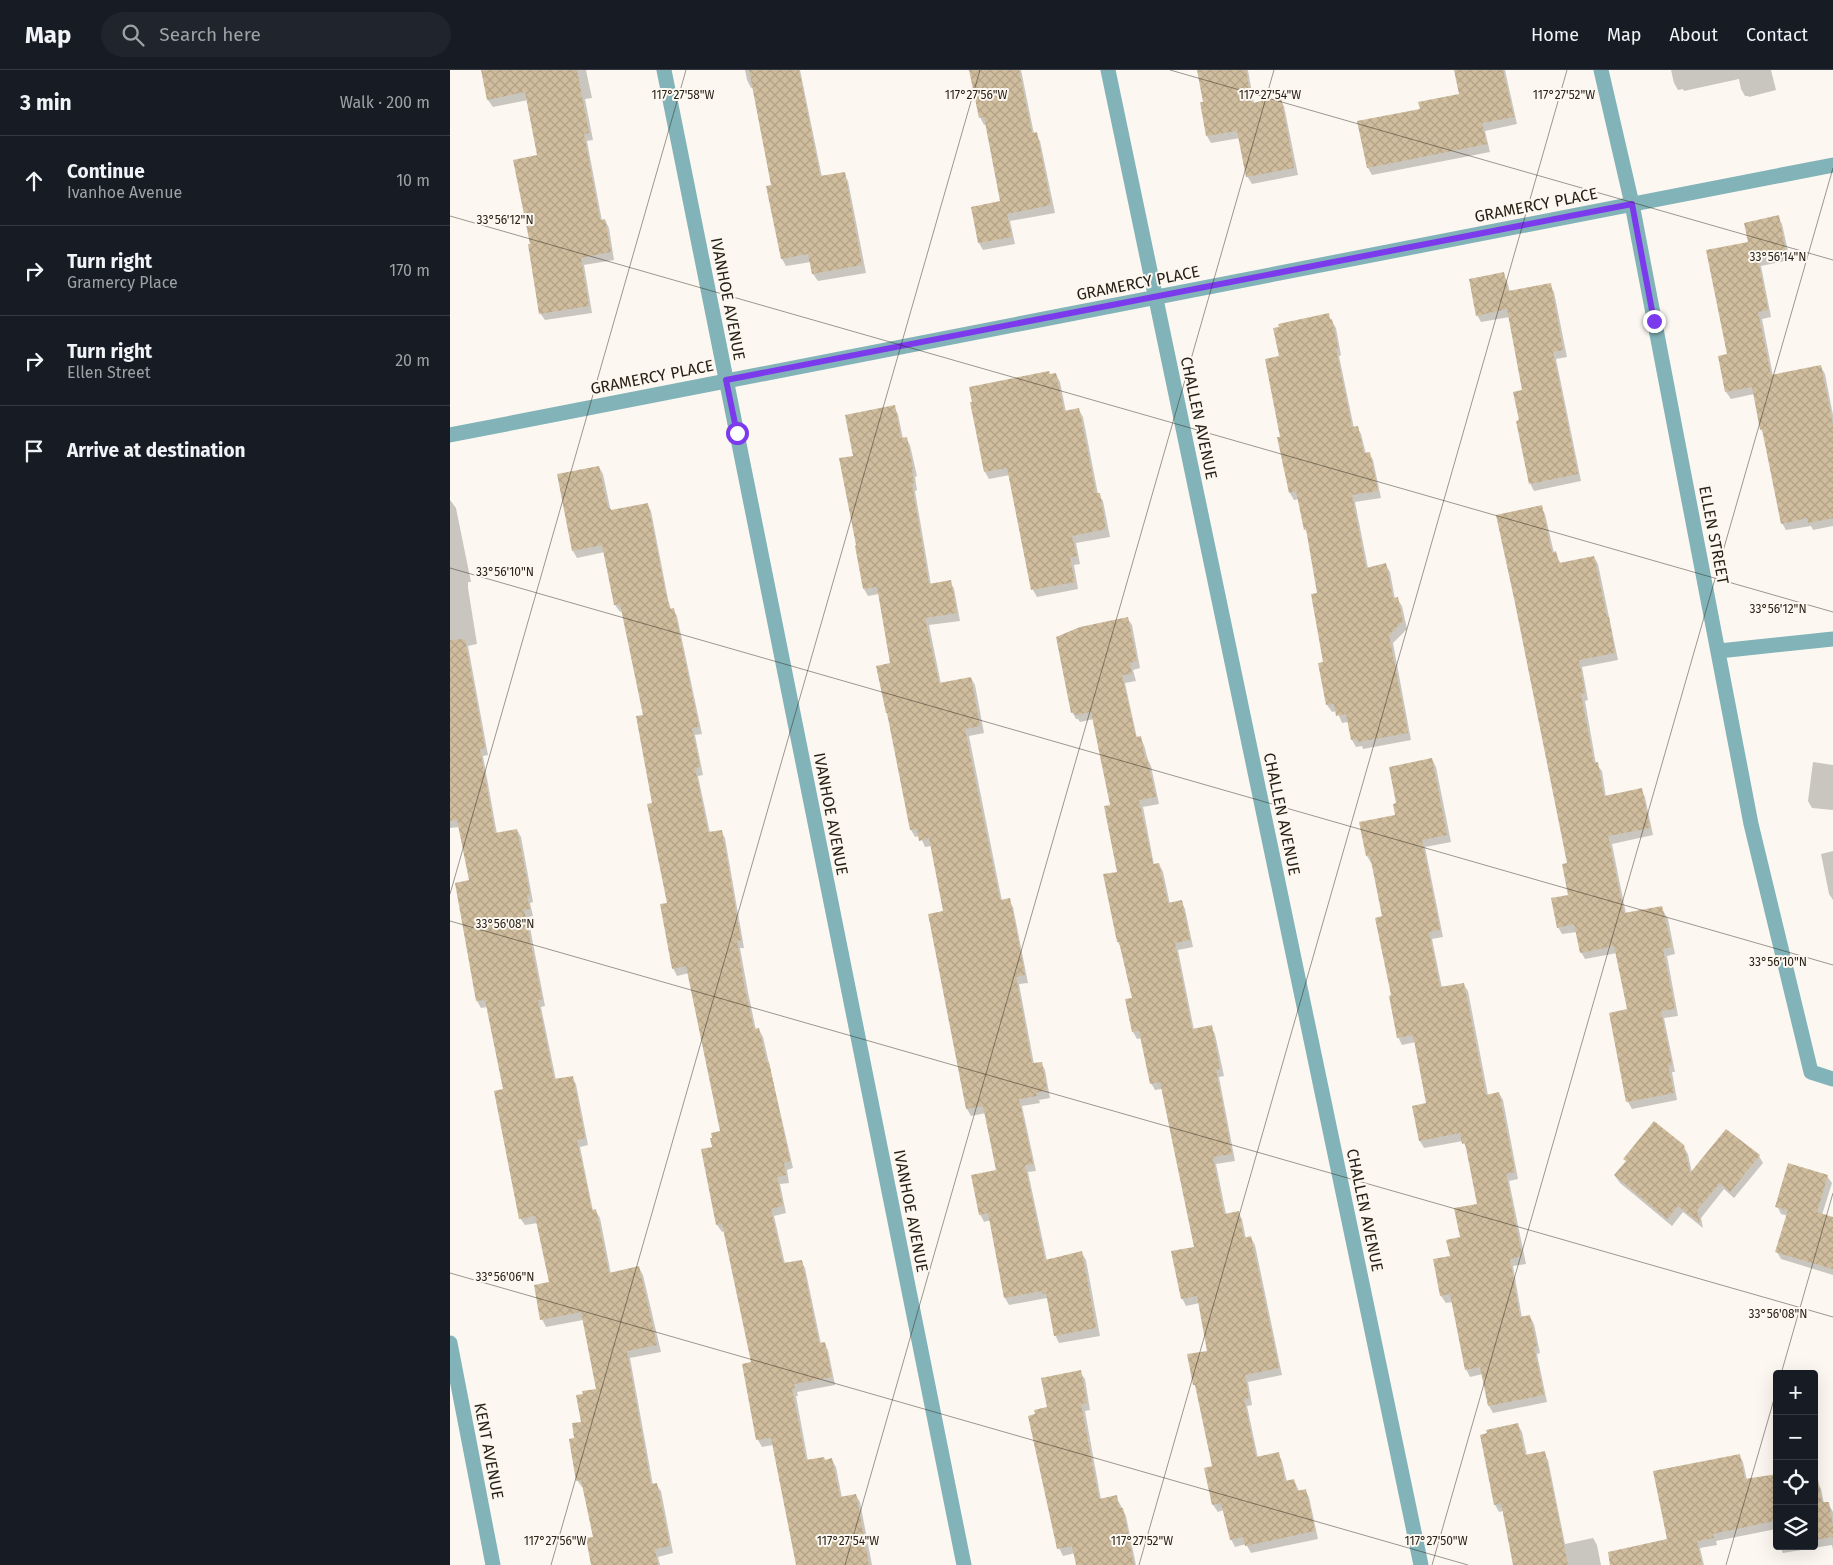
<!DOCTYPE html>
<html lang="en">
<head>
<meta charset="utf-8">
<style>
  :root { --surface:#171b24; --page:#20242c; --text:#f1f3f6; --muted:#9ea1a6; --line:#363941 }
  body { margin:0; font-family:"Fira Sans",sans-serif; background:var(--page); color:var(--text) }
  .controls { position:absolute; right:15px; bottom:15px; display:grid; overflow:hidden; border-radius:5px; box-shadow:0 5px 20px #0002 }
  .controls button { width:45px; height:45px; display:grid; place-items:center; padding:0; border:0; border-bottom:1px solid var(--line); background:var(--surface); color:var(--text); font:25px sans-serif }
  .stop { position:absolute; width:15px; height:15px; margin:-11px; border:4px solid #7c3aed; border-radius:50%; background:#fff }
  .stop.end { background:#7c3aed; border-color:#fff; box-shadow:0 1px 5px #0008 }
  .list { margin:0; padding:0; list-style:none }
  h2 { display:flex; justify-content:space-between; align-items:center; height:65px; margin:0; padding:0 20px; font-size:21px }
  h2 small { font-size:16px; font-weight:400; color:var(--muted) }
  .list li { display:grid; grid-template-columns:32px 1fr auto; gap:15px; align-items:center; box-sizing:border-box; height:90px; padding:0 20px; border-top:1px solid var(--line) }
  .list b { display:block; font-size:19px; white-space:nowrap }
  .list p { margin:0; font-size:16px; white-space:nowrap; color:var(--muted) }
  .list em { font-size:16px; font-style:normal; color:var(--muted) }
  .icon { flex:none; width:28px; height:28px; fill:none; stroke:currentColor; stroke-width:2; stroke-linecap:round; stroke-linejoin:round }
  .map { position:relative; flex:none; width:1383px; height:1495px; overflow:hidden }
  header { display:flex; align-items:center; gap:30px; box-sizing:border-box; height:70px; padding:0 25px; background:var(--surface); border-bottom:1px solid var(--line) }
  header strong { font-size:24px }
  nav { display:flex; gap:28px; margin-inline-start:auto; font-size:18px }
  .search { width:350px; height:45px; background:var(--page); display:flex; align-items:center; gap:12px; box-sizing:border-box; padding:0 18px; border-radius:28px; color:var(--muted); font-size:19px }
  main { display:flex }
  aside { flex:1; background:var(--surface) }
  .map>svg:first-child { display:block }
</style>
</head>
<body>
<header>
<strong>Map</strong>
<div class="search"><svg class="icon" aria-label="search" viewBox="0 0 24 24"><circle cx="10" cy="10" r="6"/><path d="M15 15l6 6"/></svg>Search here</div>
<nav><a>Home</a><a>Map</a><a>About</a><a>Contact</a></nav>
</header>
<main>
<aside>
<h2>3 min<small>Walk · 200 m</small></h2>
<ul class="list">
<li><svg class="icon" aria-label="ahead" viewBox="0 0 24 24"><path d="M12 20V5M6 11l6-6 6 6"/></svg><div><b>Continue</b><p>Ivanhoe Avenue</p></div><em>10 m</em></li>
<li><svg class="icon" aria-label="right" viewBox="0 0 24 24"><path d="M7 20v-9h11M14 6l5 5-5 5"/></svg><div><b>Turn right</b><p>Gramercy Place</p></div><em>170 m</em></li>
<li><svg class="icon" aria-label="right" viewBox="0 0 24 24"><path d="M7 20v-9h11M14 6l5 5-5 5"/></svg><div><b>Turn right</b><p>Ellen Street</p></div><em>20 m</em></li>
<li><svg class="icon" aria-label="arrive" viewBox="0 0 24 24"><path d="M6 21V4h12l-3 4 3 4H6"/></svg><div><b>Arrive at destination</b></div></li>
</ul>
</aside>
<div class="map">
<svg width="1383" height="1495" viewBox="0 0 1383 1495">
  <defs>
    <pattern id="building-cross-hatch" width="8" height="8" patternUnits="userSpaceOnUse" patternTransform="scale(1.25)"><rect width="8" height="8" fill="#d0bd9e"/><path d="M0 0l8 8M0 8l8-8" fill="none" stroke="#b3a287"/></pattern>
  </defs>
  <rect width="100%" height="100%" fill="#fcf8f1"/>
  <!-- shadow -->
  <g fill="#0003">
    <path d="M 32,0 L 136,0 L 142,28 L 135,29 L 143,70 L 137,71 L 152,151 L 155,150 L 159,158 L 164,190 L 134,195 L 142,243 L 95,250 L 90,243 L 82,175 L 89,86 L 78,30 L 43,37 L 38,30 Z"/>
    <path d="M 295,0 L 350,0 L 372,107 L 394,104 L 398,111 L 416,203 L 368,211 L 363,204 L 361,192 L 336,196 L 332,189 L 323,116 L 304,17 L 301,18 L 297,10 Z"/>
    <path d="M 520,0 L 571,0 L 584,64 L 586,64 L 590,71 L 605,143 L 560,151 L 565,174 L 533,180 L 529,173 L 523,138 L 551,132 L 537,54 L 534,55 L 530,47 Z"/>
    <path d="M 748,0 L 798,0 L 804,34 L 830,29 L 834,36 L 848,105 L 802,114 L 797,106 L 790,68 L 761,73 L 757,66 L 754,33 Z"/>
    <path d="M 1005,0 L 1055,0 L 1067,54 L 1035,61 L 1040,82 L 922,105 L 918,98 L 909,52 L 971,40 L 1010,25 Z"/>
    <path d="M 1221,0 L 1321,0 L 1326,20 L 1299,27 L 1298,26 L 1295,26 L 1291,19 L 1289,9 L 1234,21 L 1233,19 L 1228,20 L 1224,13 Z"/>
    <path d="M 1328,147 L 1332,154 L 1340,190 L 1311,196 L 1321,247 L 1312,249 L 1323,306 L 1371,297 L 1375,304 L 1383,345 L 1383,456 L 1363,460 L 1361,456 L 1336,460 L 1332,453 L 1315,366 L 1311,359 L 1304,324 L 1281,329 L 1276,322 L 1270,287 L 1279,285 L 1299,173 Z"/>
    <path d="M 1053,204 L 1057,211 L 1060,222 L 1100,215 L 1104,222 L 1117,287 L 1106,289 L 1131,411 L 1084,421 L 1080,413 L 1071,351 L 1074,321 L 1060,247 L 1031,252 L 1027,245 Z"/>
    <path d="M 878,245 L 886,258 L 891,285 L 889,286 L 904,358 L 907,357 L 911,364 L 916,384 L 919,383 L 923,390 L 931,428 L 905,432 L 918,498 L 936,495 L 940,502 L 945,529 L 947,529 L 952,536 L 957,559 L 943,573 L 961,670 L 913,679 L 912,676 L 906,677 L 902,670 L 898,652 L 892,653 L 887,641 L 882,642 L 877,635 L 870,594 L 875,593 L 868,524 L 858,464 L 855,459 L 849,429 L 844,430 L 840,423 L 831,368 L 830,287 Z"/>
    <path d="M 606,304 L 610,312 L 616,342 L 629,340 L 633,347 L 648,424 L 653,431 L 660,467 L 626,473 L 630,494 L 624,495 L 628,519 L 587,527 L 583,520 L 560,405 L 539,409 L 535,402 L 600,305 Z"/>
    <path d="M 444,337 L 448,344 L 453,369 L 456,368 L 460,375 L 467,406 L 465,407 L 467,420 L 465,421 L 481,515 L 500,511 L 504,519 L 510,551 L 479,555 L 491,614 L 521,608 L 525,615 L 534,663 L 519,666 L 552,831 L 559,830 L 563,837 L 578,913 L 569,914 L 584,994 L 591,993 L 595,1000 L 600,1028 L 589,1030 L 590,1033 L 572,1036 L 586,1101 L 578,1102 L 597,1191 L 632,1183 L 636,1190 L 650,1266 L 609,1273 L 605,1265 L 597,1228 L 559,1235 L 555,1228 L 541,1150 L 534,1152 L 530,1144 L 547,1101 L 536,1043 L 521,1046 L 517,1039 L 480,845 L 495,842 L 481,776 L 475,777 L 470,766 L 465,767 L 461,760 L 440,648 L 437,643 L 441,594 L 429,524 L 418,526 L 414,519 L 405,387 Z"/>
    <path d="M 149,397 L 153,404 L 161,442 L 197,434 L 201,441 L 218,529 L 221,540 L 223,539 L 227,546 L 252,664 L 245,665 L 253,705 L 248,706 L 260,763 L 271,761 L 275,768 L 294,878 L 290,878 L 298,922 L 306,960 L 309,960 L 313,967 L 343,1098 L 337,1100 L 339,1113 L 330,1114 L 336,1143 L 324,1146 L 335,1194 L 351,1191 L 355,1198 L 371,1274 L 374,1273 L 378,1280 L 385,1315 L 347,1322 L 348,1326 L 346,1326 L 358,1391 L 382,1390 L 386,1397 L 392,1428 L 406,1425 L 410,1432 L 422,1495 L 347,1495 L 323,1375 L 312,1377 L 308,1370 L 293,1295 L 303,1293 L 275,1161 L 272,1162 L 267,1155 L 263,1078 L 271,1062 L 239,903 L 227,906 L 223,898 L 218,834 L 204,734 L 194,646 L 173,541 L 170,542 L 165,535 L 155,482 L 127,488 L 123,481 L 108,405 Z"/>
    <path d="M 0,430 L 6,438 L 21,512 L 18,512 L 18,518 L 27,574 L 18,576 L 38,685 L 33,686 L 47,764 L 67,760 L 71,767 L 83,832 L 80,833 L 83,846 L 78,847 L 95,936 L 91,937 L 106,1010 L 122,1007 L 126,1014 L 138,1075 L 130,1077 L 143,1141 L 145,1140 L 150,1148 L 161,1204 L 189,1198 L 193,1205 L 211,1282 L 180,1288 L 203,1415 L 206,1414 L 211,1421 L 223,1483 L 208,1487 L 210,1495 L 142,1495 L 144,1468 L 134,1417 L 132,1417 L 127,1410 L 126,1369 L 147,1320 L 133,1250 L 96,1257 L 92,1249 L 100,1213 L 88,1153 L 75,1155 L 70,1148 L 54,1020 L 37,937 L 31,938 L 27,931 L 7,814 L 21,811 L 10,757 L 0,758 Z"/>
    <path d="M 1091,437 L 1095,444 L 1104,483 L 1105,483 L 1111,494 L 1144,487 L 1148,494 L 1168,590 L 1132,597 L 1138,630 L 1135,631 L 1146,694 L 1152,701 L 1156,727 L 1191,720 L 1195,727 L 1203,765 L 1162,774 L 1176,844 L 1211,837 L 1218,849 L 1225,884 L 1217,886 L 1228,946 L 1214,948 L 1225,1002 L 1222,1002 L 1227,1030 L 1182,1039 L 1178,1032 L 1160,944 L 1179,940 L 1167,883 L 1135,889 L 1131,882 L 1127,862 L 1112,864 L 1108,857 L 1120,826 Z"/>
    <path d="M 677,548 L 682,555 L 690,598 L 683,600 L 686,611 L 675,613 L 687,668 L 690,667 L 694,675 L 698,690 L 701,696 L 709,734 L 693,737 L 704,795 L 709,794 L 713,802 L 720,834 L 731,831 L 735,839 L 743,877 L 728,880 L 744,960 L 761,957 L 765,964 L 774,1006 L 769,1007 L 785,1091 L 766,1094 L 776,1144 L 788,1142 L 792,1149 L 796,1169 L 801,1168 L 805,1175 L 832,1305 L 798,1312 L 802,1335 L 797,1336 L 808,1388 L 828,1384 L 832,1391 L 837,1412 L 844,1410 L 849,1421 L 855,1420 L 859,1427 L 868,1469 L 801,1483 L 796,1474 L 785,1477 L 781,1469 L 774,1440 L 768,1442 L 763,1435 L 763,1397 L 748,1320 L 744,1314 L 758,1282 L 750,1233 L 736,1236 L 732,1228 L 745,1178 L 712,1019 L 705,1020 L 701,1013 L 692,968 L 687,969 L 683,962 L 683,929 L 672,879 L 668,872 L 668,803 L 662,736 L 644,649 L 630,652 L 628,649 L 626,649 L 622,642 Z"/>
    <path d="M 982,689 L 986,697 L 1001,772 L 975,777 L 993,867 L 982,869 L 992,918 L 1013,914 L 1018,921 L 1038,1025 L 1049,1023 L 1053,1030 L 1068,1109 L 1059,1111 L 1076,1194 L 1063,1196 L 1072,1248 L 1080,1247 L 1084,1254 L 1090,1283 L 1087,1284 L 1097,1332 L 1043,1343 L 1039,1336 L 1033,1304 L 1020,1307 L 1016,1299 L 1003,1232 L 996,1233 L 991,1226 L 985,1190 L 1001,1187 L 1028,1135 L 1018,1082 L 1013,1071 L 974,1078 L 970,1071 L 964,1037 L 977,1034 L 966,972 L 952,975 L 948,967 L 934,847 L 923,793 L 921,793 L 917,786 L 946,746 L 947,735 Z"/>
    <path d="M 1363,692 L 1383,695 L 1383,740 L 1362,738 L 1358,731 Z"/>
    <path d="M 1383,781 L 1383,830 L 1379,824 L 1371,784 Z"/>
    <path d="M 1233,1076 L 1238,1084 L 1242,1103 L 1309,1086 L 1313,1093 L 1284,1128 L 1274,1119 L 1251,1148 L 1253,1158 L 1233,1142 L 1222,1156 L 1170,1113 L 1165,1106 L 1177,1092 L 1175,1089 Z"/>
    <path d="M 1377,1106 L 1382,1113 L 1372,1145 L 1383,1148 L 1383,1205 L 1331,1189 L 1327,1182 L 1338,1146 L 1331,1144 L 1327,1136 Z"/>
    <path d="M 630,1302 L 635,1309 L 640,1340 L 635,1341 L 651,1430 L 666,1427 L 670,1434 L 676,1446 L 686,1495 L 627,1495 L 625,1483 L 613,1486 L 609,1478 L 598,1338 Z"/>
    <path d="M 1068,1355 L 1072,1362 L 1077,1386 L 1094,1383 L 1098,1390 L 1115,1474 L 1143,1468 L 1147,1475 L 1151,1495 L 1064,1495 L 1053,1441 L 1049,1442 L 1045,1435 L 1031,1366 Z"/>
    <path d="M 1289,1385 L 1293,1392 L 1297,1410 L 1327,1405 L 1326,1459 L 1266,1471 L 1267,1475 L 1250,1478 L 1254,1495 L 1208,1495 L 1218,1470 Z"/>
    <path d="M 1364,1403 L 1371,1419 L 1374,1434 L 1378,1433 L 1383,1442 L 1383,1480 L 1382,1475 L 1333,1483 L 1329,1476 L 1364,1476 Z"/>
  </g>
  <!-- building -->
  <g fill="url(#building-cross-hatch)">
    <path d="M 31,0 L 127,0 L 139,63 L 134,64 L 150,150 L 155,149 L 161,182 L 131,188 L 139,236 L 89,244 L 78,174 L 80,174 L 63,90 L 87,85 L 75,22 L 37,30 Z"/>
    <path d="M 299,0 L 349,0 L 370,106 L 395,102 L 412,195 L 362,204 L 358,184 L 331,189 L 316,116 L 321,115 Z"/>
    <path d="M 519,0 L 569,0 L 582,63 L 587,62 L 601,135 L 557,144 L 562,167 L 528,173 L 521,137 L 550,131 L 534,47 L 529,48 Z"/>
    <path d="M 747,0 L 796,0 L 802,33 L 831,27 L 844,98 L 796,107 L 787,61 L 756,66 L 750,32 L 753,32 Z"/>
    <path d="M 1004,0 L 1053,0 L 1064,47 L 1032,53 L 1037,74 L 917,98 L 907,51 L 970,39 L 968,32 L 1009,24 Z"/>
    <path d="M 1329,145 L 1336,183 L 1308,189 L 1318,240 L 1308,242 L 1321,305 L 1371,295 L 1383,355 L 1383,448 L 1358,453 L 1357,448 L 1331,454 L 1312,359 L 1310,360 L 1302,317 L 1275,322 L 1268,286 L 1277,284 L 1256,180 L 1298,172 L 1294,153 Z"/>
    <path d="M 1054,202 L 1058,221 L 1101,213 L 1113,280 L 1103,282 L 1128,404 L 1079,414 L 1066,351 L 1069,350 L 1063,322 L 1072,320 L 1057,239 L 1026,246 L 1019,209 Z"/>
    <path d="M 879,243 L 880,250 L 882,249 L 888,278 L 886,279 L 902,357 L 908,356 L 914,383 L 920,382 L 928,421 L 902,425 L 916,498 L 936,493 L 943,528 L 948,527 L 953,551 L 939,565 L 958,663 L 908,672 L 907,669 L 901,670 L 896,644 L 886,646 L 884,634 L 876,635 L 868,593 L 873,592 L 861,524 L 867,523 L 856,459 L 854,460 L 846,421 L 839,423 L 827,367 L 830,367 L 815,289 L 829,286 L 823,258 L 829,257 L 828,254 Z"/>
    <path d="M 599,301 L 600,304 L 606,303 L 614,341 L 629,338 L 646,423 L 650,423 L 656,459 L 622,466 L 627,486 L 620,488 L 625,512 L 581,520 L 557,398 L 534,402 L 520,332 L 522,332 L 519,317 Z"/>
    <path d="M 445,335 L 451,368 L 457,367 L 463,399 L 462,400 L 464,413 L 462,414 L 479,514 L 501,510 L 507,543 L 475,548 L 489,613 L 521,607 L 530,656 L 515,659 L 550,830 L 560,828 L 575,905 L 566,907 L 582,993 L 592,992 L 597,1020 L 586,1023 L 587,1026 L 569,1029 L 583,1094 L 575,1095 L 595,1190 L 632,1181 L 646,1258 L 604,1266 L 596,1223 L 593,1224 L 592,1221 L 554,1228 L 538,1143 L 529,1145 L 521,1105 L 546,1100 L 533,1036 L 516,1039 L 478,844 L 493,841 L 479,768 L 469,771 L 467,759 L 460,760 L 437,643 L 436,643 L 426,596 L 440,593 L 427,517 L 413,519 L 405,476 L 406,475 L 389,388 L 403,386 L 395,345 Z"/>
    <path d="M 149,396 L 158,438 L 160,438 L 161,440 L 198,433 L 215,520 L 220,539 L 224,538 L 249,657 L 242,658 L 250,697 L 245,698 L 258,762 L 272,760 L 291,870 L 287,871 L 294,914 L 304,959 L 309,958 L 317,993 L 319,992 L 340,1091 L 334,1093 L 336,1105 L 327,1107 L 333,1136 L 321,1139 L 333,1193 L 352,1190 L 369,1273 L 375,1272 L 382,1307 L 344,1314 L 345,1319 L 342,1319 L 356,1390 L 374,1387 L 375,1390 L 382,1388 L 390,1427 L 406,1424 L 419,1495 L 346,1495 L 321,1368 L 306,1370 L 292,1294 L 301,1292 L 272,1154 L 266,1155 L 251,1079 L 262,1077 L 260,1068 L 262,1068 L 261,1063 L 270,1061 L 236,896 L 222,899 L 210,834 L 217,833 L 197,734 L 202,733 L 186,646 L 193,645 L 170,534 L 164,535 L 152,475 L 122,481 L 107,404 Z"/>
    <path d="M 1092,435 L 1102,483 L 1106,481 L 1109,493 L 1144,486 L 1157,547 L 1159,547 L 1165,583 L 1129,590 L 1135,623 L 1131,624 L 1144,693 L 1148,692 L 1154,726 L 1192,718 L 1200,758 L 1158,766 L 1174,843 L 1212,836 L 1222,877 L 1213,879 L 1225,939 L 1211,941 L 1222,995 L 1218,995 L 1224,1023 L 1176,1032 L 1159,943 L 1177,939 L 1164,876 L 1130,883 L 1124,854 L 1107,858 L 1101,828 L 1118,825 L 1112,794 L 1117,793 L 1065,533 L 1046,445 Z"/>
    <path d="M 678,547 L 687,591 L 680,593 L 682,604 L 672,605 L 686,667 L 691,666 L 695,688 L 697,688 L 706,727 L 689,730 L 703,794 L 709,793 L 718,833 L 732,830 L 740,870 L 725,873 L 742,959 L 762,955 L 770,999 L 766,1000 L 782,1084 L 763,1087 L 774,1144 L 789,1141 L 794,1168 L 801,1166 L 829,1298 L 795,1305 L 799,1328 L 794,1329 L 806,1387 L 829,1382 L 835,1411 L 844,1409 L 847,1421 L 856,1419 L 865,1461 L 795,1476 L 793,1467 L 780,1470 L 771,1433 L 762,1435 L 754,1398 L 762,1396 L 745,1315 L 743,1315 L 737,1284 L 757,1281 L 747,1226 L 731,1229 L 721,1181 L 744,1177 L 710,1012 L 700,1014 L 689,961 L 682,962 L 675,929 L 682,928 L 669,872 L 667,872 L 653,804 L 667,802 L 654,736 L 660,735 L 641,642 L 625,645 L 624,642 L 621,643 L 606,567 L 630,557 Z"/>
    <path d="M 15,569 L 35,678 L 30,679 L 45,763 L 67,759 L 80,825 L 77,826 L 80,839 L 74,840 L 92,929 L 88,930 L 104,1009 L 123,1006 L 135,1068 L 127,1070 L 142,1140 L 146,1139 L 159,1203 L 189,1196 L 207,1275 L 177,1281 L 201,1414 L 207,1413 L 220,1476 L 205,1479 L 208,1495 L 141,1495 L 136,1468 L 143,1467 L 131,1410 L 126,1411 L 119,1369 L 124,1368 L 122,1353 L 131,1352 L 126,1325 L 133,1324 L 132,1321 L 146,1319 L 131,1242 L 90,1250 L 84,1215 L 99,1212 L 85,1146 L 69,1149 L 44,1021 L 53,1019 L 35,930 L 26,931 L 5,813 L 19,810 L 7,750 L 0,751 L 0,570 Z"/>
    <path d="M 982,688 L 997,765 L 972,770 L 990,860 L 979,862 L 990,917 L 1014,913 L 1036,1025 L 1049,1022 L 1065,1102 L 1056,1104 L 1072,1186 L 1060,1189 L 1070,1247 L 1080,1245 L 1087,1276 L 1084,1277 L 1094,1325 L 1038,1336 L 1030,1297 L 1015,1300 L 1000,1224 L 990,1226 L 983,1189 L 1000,1186 L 996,1170 L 1010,1167 L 1004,1138 L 1027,1134 L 1015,1073 L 1012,1074 L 1010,1063 L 969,1071 L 962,1036 L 976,1033 L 963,965 L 947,968 L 939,926 L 941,925 L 925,848 L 932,846 L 920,786 L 916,786 L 909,752 L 945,745 L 943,734 L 946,733 L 939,697 Z"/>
    <path d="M 1204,1051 L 1234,1075 L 1240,1103 L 1276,1059 L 1310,1085 L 1280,1122 L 1270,1113 L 1247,1140 L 1250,1153 L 1228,1136 L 1217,1149 L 1164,1105 L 1176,1091 L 1173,1089 Z"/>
    <path d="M 1338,1093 L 1378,1105 L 1367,1142 L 1383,1147 L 1383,1199 L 1325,1182 L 1338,1140 L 1325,1137 Z"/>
    <path d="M 631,1300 L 637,1333 L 631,1334 L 649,1429 L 667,1425 L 669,1438 L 673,1438 L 684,1495 L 626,1495 L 622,1476 L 607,1479 L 578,1346 L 585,1344 L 584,1340 L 597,1337 L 591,1308 Z"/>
    <path d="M 1068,1353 L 1075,1385 L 1095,1381 L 1118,1495 L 1063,1495 L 1051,1433 L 1044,1435 L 1030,1365 L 1037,1363 L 1036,1360 Z"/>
    <path d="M 1290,1384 L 1295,1409 L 1327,1404 L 1327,1470 L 1324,1451 L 1263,1464 L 1264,1468 L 1247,1471 L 1252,1495 L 1160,1495 L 1158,1482 L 1217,1469 L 1203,1401 Z"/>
    <path d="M 1364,1408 L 1365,1410 L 1368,1410 L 1372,1432 L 1379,1432 L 1383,1456 L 1383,1467 L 1364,1470 Z"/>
  </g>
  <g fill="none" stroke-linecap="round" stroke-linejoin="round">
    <!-- minor -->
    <g stroke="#81b3b8" stroke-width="15">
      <path d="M 214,0 L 514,1495"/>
      <path d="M 658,0 L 971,1495"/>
      <path d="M 1151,0 L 1182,134 L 1301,754 L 1361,1002 L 1383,1009"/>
      <path d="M 0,365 L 1383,95"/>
      <path d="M 1269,581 L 1383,569"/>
      <path d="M 0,1273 L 43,1495"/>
    </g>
  </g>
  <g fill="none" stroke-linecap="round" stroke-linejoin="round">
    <!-- route -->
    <path stroke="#7c3aed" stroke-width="6" d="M 287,363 L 276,310 L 1182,134 L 1204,251"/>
  </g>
  <!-- ticks -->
  <path fill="none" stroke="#282115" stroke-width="1" stroke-opacity="0.45" d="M 720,0 L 1383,190M 0,146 L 1383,542M 0,498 L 1383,895M 0,824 L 236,0M 0,851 L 1383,1247M 0,1203 L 1018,1495M 1331,1304 L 1383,1123M 101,1495 L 530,0M 395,1495 L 824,0M 689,1495 L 1117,0M 982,1495 L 1383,98M 1276,1495 L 1327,1319"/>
  <g text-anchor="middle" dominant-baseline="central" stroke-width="4" stroke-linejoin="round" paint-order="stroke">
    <!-- street labels -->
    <g font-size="16" fill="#282115" stroke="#fcf8f1">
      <text transform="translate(1086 135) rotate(-11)">GRAMERCY PLACE</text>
      <text transform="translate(688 213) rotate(-11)">GRAMERCY PLACE</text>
      <text transform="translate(278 229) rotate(79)">IVANHOE AVENUE</text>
      <text transform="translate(202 307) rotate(-11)">GRAMERCY PLACE</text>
      <text transform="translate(749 348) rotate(78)">CHALLEN AVENUE</text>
      <text transform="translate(1264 465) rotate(79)">ELLEN STREET</text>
      <text transform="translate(381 744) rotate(79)">IVANHOE AVENUE</text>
      <text transform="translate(832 744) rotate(78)">CHALLEN AVENUE</text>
      <text transform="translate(915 1140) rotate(78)">CHALLEN AVENUE</text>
      <text transform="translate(461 1141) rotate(79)">IVANHOE AVENUE</text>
      <text transform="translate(39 1381) rotate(79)">KENT AVENUE</text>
    </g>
  </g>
  <g font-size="12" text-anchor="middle" fill="#282115" stroke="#fcf8f1" stroke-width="4" stroke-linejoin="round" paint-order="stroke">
    <text x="233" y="29">117°27'58"W</text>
    <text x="526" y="29">117°27'56"W</text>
    <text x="820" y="29">117°27'54"W</text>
    <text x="1114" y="29">117°27'52"W</text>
    <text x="55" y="154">33°56'12"N</text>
    <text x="1328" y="191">33°56'14"N</text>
    <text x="55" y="506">33°56'10"N</text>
    <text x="1328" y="543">33°56'12"N</text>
    <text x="55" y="858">33°56'08"N</text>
    <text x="1328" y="896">33°56'10"N</text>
    <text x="55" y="1211">33°56'06"N</text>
    <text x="1328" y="1248">33°56'08"N</text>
    <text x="105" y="1475">117°27'56"W</text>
    <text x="398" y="1475">117°27'54"W</text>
    <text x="692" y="1475">117°27'52"W</text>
    <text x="986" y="1475">117°27'50"W</text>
  </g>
</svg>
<div class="controls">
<button>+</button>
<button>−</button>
<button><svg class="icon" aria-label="locate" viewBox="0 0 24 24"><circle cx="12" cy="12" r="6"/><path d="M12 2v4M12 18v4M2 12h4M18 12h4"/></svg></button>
<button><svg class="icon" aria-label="layers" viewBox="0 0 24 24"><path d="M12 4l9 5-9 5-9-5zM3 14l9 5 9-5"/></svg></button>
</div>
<div class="stop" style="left:287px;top:363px"></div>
<div class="stop end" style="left:1204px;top:251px"></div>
</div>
</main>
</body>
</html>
